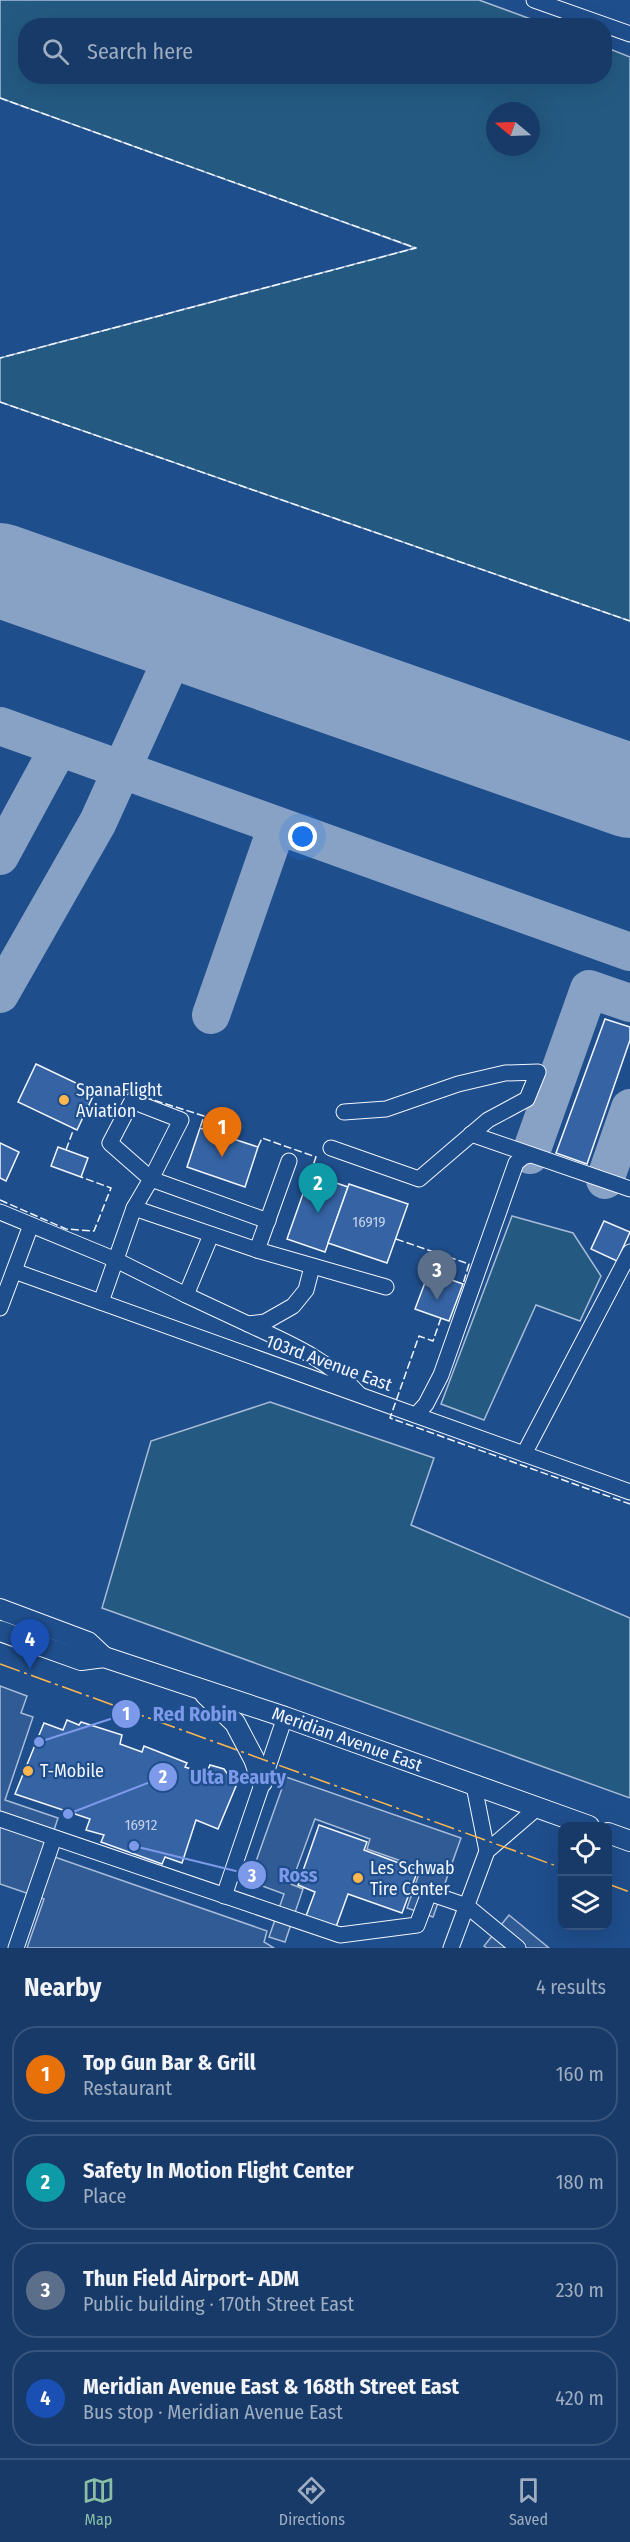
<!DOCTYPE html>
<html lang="en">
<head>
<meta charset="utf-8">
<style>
  :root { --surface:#173a69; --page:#244571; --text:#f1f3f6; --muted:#9eadc0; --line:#36547d; --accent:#8abfa5 }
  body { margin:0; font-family:"Fira Sans Condensed",sans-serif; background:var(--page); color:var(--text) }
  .controls { position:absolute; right:18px; bottom:18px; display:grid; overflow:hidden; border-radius:12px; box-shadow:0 6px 24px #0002 }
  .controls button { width:54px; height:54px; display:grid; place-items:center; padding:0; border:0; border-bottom:2px solid var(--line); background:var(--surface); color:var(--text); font:30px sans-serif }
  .compass { position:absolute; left:486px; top:102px; width:54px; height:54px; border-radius:50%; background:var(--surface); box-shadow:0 6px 24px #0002; rotate:289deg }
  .you { position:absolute; left:303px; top:837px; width:21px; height:21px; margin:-15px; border:4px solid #fff; border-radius:50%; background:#1a73e8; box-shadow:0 0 0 9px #1a73e833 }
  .badge { display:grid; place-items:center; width:39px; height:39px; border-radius:50%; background:var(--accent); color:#fff; font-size:20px; font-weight:700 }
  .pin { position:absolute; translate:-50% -50px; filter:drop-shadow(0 2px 3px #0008) }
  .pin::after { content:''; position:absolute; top:32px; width:21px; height:18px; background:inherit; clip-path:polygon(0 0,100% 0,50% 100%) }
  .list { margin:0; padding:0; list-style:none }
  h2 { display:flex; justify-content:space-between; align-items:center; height:78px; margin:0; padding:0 24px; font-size:26px }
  h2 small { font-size:20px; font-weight:400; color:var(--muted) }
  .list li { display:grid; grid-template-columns:39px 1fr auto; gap:18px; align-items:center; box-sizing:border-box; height:96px; margin:0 12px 12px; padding:0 12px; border:2px solid var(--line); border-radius:24px }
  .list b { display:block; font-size:22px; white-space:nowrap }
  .list p { margin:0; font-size:20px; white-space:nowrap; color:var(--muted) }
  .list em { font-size:20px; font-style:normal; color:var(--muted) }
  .icon { flex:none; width:33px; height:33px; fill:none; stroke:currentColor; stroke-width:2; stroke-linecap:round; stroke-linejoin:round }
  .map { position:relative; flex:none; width:630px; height:1948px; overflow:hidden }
  .search { position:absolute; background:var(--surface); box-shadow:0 6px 24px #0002; left:18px; right:18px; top:18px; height:66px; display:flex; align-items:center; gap:15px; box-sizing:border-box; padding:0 21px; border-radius:24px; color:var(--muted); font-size:22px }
  .sheet { height:510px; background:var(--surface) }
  nav { display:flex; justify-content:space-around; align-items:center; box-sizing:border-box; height:84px; border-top:2px solid var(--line); background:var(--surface); font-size:16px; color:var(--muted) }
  nav a { display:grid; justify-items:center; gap:3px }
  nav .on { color:var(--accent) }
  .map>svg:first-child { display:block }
</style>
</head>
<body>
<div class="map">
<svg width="630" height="1948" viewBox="0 0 630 1948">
  <rect width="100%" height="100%" fill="#1f4e8c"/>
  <!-- green -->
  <g fill="#245a82" stroke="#a8bbd7" stroke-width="1.5" fill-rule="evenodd">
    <path d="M 0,0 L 479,0 L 547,25 L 26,26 L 26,76 L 604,76 L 605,47 L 630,57 L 630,621 L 0,402 L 0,358 L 415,248 L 0,98 ZM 495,111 L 531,111 L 531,147 L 495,147 Z"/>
    <path d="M 512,1216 L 573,1233 L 601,1276 L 580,1321 L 536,1305 L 484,1420 L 441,1404 Z"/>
    <path d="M 270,1402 L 434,1458 L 411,1525 L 630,1618 L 630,1798 L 102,1608 L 151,1441 Z"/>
  </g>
  <!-- parking -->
  <g fill="#305b95" stroke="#a8bbd7" stroke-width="1.5">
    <path d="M 0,1686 L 27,1696 L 21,1713 L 33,1717 L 5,1800 L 58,1818 L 46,1854 L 267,1931 L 264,1942 L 274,1948 L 27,1948 L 44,1899 L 0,1884 Z"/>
    <path d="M 286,1777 L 461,1838 L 433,1917 L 407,1908 L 421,1868 L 367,1849 L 370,1839 L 315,1819 L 291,1884 L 303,1889 L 285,1942 L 269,1937 L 284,1894 L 249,1881 Z"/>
    <path d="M 509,1915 L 549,1948 L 487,1948 L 484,1946 Z"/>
  </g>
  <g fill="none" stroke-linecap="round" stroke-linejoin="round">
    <!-- taxiway -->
    <g stroke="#88a2c6" stroke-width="38">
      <path d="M 0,726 L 630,952"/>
      <path d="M 0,856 L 59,747"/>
      <path d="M 0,994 L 98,822 L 183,634"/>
      <path d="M 211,1015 L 277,826"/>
      <path d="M 530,1155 L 589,989 L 630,1003"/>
      <path d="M 605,1180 L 630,1108"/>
    </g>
    <!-- runway -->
    <path stroke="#88a2c6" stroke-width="94" d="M 0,570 L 630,791"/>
  </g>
  <!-- building -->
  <g fill="#3563a3" stroke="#f2f6ff" stroke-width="1.5">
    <path d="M 605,1019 L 630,1027 L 630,1040 L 587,1164 L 556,1153 Z"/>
    <path d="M 36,1064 L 95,1092 L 77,1130 L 18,1102 Z"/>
    <path d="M 200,1128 L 258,1147 L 245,1187 L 187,1167 Z"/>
    <path d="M 0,1143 L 19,1152 L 6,1181 L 0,1178 Z"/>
    <path d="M 58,1147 L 88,1158 L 81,1177 L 51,1166 Z"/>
    <path d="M 310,1174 L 348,1187 L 325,1252 L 287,1239 Z"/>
    <path d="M 349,1184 L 408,1204 L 387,1263 L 328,1243 Z"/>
    <path d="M 604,1221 L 630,1232 L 617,1261 L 591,1249 Z"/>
    <path d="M 429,1272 L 463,1284 L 449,1321 L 415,1309 Z"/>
    <path d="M 67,1720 L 79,1725 L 81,1722 L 122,1735 L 120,1744 L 142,1752 L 144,1746 L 187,1763 L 185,1767 L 206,1774 L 210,1765 L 224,1769 L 236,1786 L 218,1829 L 196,1820 L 182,1863 L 165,1857 L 162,1864 L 101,1842 L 104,1835 L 86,1830 L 90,1819 L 15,1794 L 44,1723 L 63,1730 Z"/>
    <path d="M 319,1825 L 367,1842 L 364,1850 L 418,1870 L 402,1913 L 348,1894 L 336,1927 L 306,1916 L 315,1892 L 298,1885 Z"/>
  </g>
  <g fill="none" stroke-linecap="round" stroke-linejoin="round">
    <defs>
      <g id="minor">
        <path d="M 534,0 L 630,34"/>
        <path d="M 471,1134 L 630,1189"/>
        <path d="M 331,1148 L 419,1179 L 488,1120 L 527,1099 L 538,1072 L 505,1073 L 458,1084 L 386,1109 L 344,1112"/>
        <path d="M 134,1208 L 257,1250 L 386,1287"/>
        <path d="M 0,1212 L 116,1260 L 186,1295 L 211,1235"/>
        <path d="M 257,1250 L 289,1161"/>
        <path d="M 14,1271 L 630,1492"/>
        <path d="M 186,1295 L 248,1324 L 265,1322 L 293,1306 L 306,1290 L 312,1267"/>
        <path d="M 101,1302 L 134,1208 L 151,1179 L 110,1143 L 132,1101 L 181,1120 L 151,1179 L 268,1221"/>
        <path d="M 0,1308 L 31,1225"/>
        <path d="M 248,1324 C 288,1343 328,1359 358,1393"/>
        <path d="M 416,1415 L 426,1404 L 441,1375 L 516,1163 L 523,1157 L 530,1155"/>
        <path d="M 524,1454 L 630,1252"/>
        <path d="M 474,1786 L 487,1851"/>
        <path d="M 0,1819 L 340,1935 L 417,1925 L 429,1893 L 467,1906 L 518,1948"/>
        <path d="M 224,1896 L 285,1717"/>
        <path d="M 16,1948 L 54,1838"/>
        <path d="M 451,1948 L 487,1851 L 537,1808"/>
      </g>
      <g id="major">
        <path d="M 0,1609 L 88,1642 L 104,1657"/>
        <path id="s1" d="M 0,1631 L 81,1660 L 104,1657 L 285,1717 L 589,1826"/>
        <path d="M 205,1694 L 235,1723 L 254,1759 L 262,1782"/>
        <path d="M 608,1833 L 630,1841"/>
      </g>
    </defs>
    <!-- minor casing -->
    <use href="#minor" stroke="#f2f6ff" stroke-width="17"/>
    <!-- major casing -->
    <use href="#major" stroke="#f2f6ff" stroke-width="22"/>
    <!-- minor -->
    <use href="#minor" stroke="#1f4e8c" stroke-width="15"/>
    <!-- major -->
    <use href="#major" stroke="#1f4e8c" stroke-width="20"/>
    <!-- fence -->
    <g stroke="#f2f6ff" stroke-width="1.5" stroke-dasharray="8 3" stroke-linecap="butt">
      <path d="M 0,98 L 416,248 L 0,358"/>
      <path d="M 0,402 L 630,621"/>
      <path d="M 95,1092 L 103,1091 L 106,1085 L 204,1116 L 200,1128"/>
      <path d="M 258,1147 L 262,1138 L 316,1157 L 310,1174"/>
      <path d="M 66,1150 L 74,1128"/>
      <path d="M 0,1200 L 66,1229 L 94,1231 L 111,1188 L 81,1177"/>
      <path d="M 396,1239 L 469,1264 L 463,1284"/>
      <path d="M 441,1318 L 433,1341 L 419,1336 L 390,1418 L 630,1504"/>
    </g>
    <!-- power -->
    <g stroke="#ffb74d" stroke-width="1.5" stroke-dasharray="21 4.5 3 4.5" stroke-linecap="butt">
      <path d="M 0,1664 L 562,1868"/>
      <path d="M 608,1884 L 630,1892"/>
    </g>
  </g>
  <!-- markers -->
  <g fill="#ffb74d" stroke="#1f4e8c" stroke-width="2">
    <circle cx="64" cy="1100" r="6"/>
    <circle cx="28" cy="1771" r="6"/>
    <circle cx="358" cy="1878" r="6"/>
  </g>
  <g text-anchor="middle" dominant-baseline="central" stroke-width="4.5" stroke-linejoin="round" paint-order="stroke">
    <!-- number labels -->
    <g font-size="15" fill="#c3d1e8">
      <text x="369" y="1222">16919</text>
      <text x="141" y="1825">16912</text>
    </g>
    <!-- poi labels -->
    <g font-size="18" fill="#f2f6ff" stroke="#1f4e8c" text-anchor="start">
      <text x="76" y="1090">SpanaFlight<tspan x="76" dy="21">Aviation</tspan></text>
      <text x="40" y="1771">T-Mobile</text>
      <text x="370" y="1868">Les Schwab<tspan x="370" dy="21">Tire Center</tspan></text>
    </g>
    <!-- street labels -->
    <g font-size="18" fill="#f2f6ff" stroke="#1f4e8c">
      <text transform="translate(329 1363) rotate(20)">103rd Avenue East</text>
      <text stroke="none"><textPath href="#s1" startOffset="366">Meridian Avenue East</textPath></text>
    </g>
  </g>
  <!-- callouts -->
  <path fill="none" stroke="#7d9aea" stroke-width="2" d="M39 1742L126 1714M68 1814L163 1777M134 1846L252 1875"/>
  <g fill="#7d9aea" stroke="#1f4e8c" stroke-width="2">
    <circle cx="39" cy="1742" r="6"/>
    <circle cx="68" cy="1814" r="6"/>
    <circle cx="134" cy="1846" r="6"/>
    <circle cx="126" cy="1714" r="15"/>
    <circle cx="163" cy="1777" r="15"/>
    <circle cx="252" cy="1875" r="15"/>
  </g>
  <g font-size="18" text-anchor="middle" font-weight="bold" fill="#fff">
    <text x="126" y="1720">1</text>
    <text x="163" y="1783">2</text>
    <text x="252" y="1882">3</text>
  </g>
  <g font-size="20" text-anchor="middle" font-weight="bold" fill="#7d9aea" stroke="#1f4e8c" stroke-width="4.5" stroke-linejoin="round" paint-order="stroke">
    <text x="195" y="1721">Red Robin</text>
    <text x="238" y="1784">Ulta Beauty</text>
    <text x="298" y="1882">Ross</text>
  </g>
</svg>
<div class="controls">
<button><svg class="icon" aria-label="locate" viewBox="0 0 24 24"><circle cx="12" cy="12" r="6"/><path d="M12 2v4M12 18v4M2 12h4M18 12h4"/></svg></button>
<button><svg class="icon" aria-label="layers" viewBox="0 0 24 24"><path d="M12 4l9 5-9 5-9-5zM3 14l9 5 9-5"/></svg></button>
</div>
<svg class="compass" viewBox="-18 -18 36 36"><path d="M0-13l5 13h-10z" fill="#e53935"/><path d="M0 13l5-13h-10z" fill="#9eadc0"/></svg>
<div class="you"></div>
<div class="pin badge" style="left:222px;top:1157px;background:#e8710a">1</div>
<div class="pin badge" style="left:318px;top:1213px;background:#0f9aa8">2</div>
<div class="pin badge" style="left:437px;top:1300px;background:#5c6f8a">3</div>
<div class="pin badge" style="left:30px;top:1669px;background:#1a4fb4">4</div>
<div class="search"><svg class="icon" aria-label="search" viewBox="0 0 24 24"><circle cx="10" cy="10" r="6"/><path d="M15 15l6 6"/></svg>Search here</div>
</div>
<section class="sheet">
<h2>Nearby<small>4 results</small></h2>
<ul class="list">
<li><span class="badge" style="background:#e8710a">1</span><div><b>Top Gun Bar &amp; Grill</b><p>Restaurant</p></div><em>160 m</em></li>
<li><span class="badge" style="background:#0f9aa8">2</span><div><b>Safety In Motion Flight Center</b><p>Place</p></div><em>180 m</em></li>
<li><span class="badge" style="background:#5c6f8a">3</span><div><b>Thun Field Airport- ADM</b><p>Public building · 170th Street East</p></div><em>230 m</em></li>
<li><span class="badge" style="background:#1a4fb4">4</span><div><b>Meridian Avenue East &amp; 168th Street East</b><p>Bus stop · Meridian Avenue East</p></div><em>420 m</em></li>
</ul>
</section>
<nav>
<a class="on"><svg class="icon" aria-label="map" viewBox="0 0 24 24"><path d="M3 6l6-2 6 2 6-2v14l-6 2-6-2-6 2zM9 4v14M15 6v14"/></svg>Map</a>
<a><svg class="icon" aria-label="directions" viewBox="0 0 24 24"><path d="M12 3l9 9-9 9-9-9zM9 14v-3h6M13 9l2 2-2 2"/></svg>Directions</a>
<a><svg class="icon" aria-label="saved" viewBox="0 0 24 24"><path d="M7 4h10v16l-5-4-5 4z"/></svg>Saved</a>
</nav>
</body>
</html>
